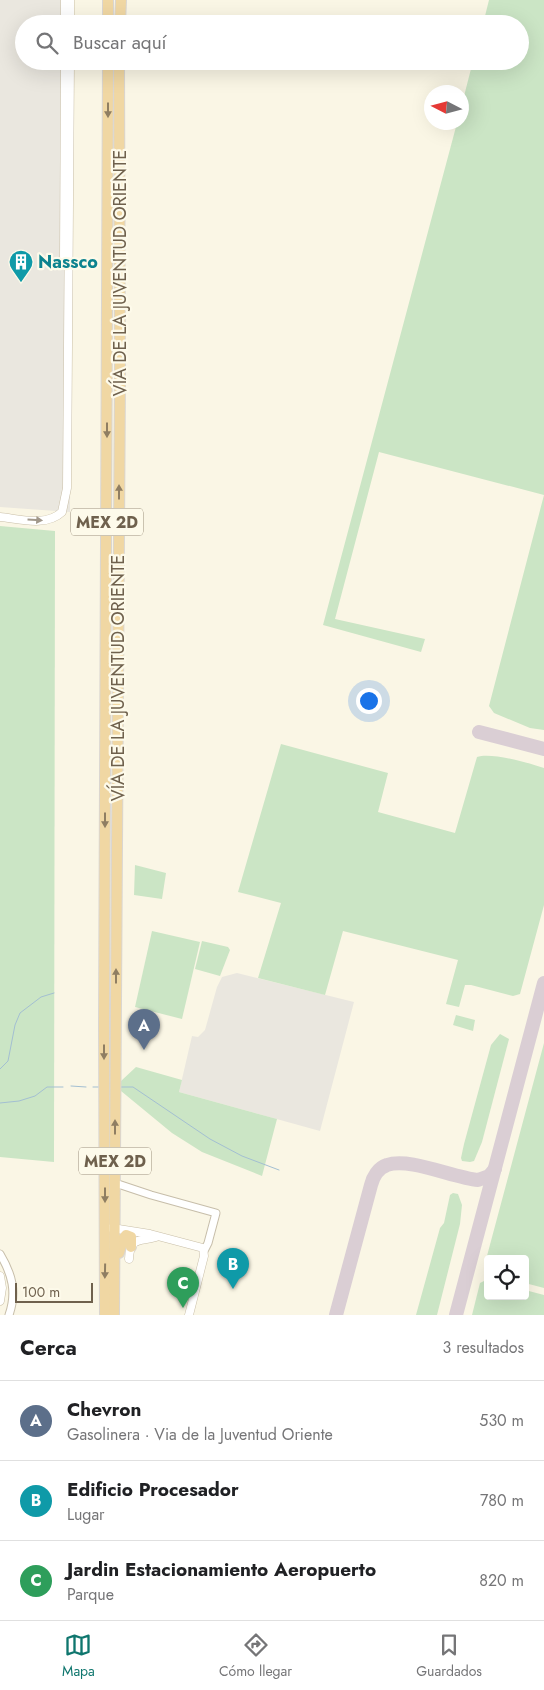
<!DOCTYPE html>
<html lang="es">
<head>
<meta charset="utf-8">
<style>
  :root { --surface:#fff; --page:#f6f6f6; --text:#202124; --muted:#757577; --line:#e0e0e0; --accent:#0f766e }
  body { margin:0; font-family:Jost,sans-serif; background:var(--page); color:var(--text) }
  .controls { position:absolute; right:15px; bottom:15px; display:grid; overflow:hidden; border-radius:5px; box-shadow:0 5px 20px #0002 }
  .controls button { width:45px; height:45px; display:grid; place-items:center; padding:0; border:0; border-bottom:1px solid var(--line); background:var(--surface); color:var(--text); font:25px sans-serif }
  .compass { position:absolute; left:424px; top:85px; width:45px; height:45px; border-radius:50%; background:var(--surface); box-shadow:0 5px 20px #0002; rotate:276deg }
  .scale { position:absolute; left:15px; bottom:12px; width:78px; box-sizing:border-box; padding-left:5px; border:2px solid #6f614d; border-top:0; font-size:14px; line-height:18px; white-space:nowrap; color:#6f614d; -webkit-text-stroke:4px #fdfaea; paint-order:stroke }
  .you { position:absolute; left:368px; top:700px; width:18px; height:18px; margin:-12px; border:4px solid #fff; border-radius:50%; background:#1a73e8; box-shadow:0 0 0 8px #1a73e833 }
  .badge { display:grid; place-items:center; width:32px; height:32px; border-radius:50%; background:var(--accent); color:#fff; font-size:16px; font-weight:700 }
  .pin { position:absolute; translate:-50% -41px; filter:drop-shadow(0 1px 2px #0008) }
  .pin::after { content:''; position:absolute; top:26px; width:18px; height:15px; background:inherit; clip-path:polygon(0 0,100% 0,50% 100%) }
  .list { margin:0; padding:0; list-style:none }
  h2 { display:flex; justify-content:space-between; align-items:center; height:65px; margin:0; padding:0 20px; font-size:21px }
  h2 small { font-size:16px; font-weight:400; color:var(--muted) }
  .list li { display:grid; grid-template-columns:32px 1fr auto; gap:15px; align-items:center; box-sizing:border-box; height:80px; padding:0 20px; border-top:1px solid var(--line) }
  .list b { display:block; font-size:19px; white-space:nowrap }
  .list p { margin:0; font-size:16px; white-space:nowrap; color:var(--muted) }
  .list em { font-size:16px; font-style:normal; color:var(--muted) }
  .icon { flex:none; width:28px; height:28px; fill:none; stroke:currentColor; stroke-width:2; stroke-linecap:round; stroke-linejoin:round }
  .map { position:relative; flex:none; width:544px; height:1315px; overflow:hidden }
  .search { position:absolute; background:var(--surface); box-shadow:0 5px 20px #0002; left:15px; right:15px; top:15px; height:55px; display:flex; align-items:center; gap:12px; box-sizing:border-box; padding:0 18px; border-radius:28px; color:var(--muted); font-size:19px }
  .sheet { height:305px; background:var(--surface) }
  nav { display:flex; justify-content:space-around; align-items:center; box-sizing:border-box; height:70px; border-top:1px solid var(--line); background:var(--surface); font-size:14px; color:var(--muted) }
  nav a { display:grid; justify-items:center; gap:2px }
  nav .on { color:var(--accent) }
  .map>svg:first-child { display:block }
</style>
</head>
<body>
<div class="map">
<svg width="544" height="1315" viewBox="0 0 544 1315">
  <rect width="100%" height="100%" fill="#faf6e5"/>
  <!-- industrial -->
  <g fill="#eae7df">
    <path d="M 0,0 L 72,0 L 72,24 L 24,24 L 24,61 L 72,61 L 70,512 L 0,507 Z"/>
    <path d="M 237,973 L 354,1002 L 320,1131 L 179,1092 L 192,1036 L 198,1037 L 205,1030 L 217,987 L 222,977 Z"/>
  </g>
  <!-- green -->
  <g fill="#cbe5c5">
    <path d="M 489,0 L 544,0 L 544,730 L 530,728 L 494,713 L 489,706 L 544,495 L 379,452 L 335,619 L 425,639 L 421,652 L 323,625 L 457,123 L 462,122 L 462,104 L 473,61 L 520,61 L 520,24 L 483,24 Z"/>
    <path d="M 0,526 L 55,531 L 54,1162 L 0,1157 Z"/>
    <path d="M 281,744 L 388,773 L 378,812 L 455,833 L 477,757 C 491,752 529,763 544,768 L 544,905 L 520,994 L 513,996 L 471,985 L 465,985 L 459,1007 L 446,1004 L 458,960 L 343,931 L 325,995 L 258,978 L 281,903 L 238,892 Z"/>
    <path d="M 135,865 L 166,873 L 162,899 L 134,895 Z"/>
    <path d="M 152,931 L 200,942 L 182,1019 L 135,1007 Z"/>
    <path d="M 202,941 L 228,947 L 230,950 L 220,976 L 195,969 Z"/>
    <path d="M 456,1015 L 475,1020 L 473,1031 L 453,1025 Z"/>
    <path d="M 500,1034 L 509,1039 L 482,1142 L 474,1161 L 470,1162 L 462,1161 L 461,1158 L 464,1144 L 491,1045 Z"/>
    <path d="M 544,1043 L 544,1288 L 525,1283 L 525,1259 L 488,1259 L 488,1271 L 484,1267 Z"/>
    <path d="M 136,1067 L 182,1080 L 179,1092 L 277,1119 L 262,1176 L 202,1152 L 172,1133 L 121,1091 L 121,1081 Z"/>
    <path d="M 453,1193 L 458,1194 L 462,1205 L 460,1224 L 437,1315 L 416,1315 L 440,1228 L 444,1223 L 450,1195 Z"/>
    <path d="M 484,1281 L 488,1281 L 488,1296 L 525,1296 L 525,1290 L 544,1295 L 544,1315 L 472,1315 L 480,1283 Z"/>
  </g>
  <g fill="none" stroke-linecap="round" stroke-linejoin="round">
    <!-- stream -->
    <g stroke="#a3bfd2" stroke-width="1">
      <path d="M 0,1069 L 8,1061 L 15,1025 L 20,1013 L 41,997 L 54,993"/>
      <path d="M 71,1086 L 86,1087"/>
      <path d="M 93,1087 L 99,1087"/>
      <path d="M 121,1087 L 133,1087 L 210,1139 L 242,1156 L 279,1170"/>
      <path d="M 0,1103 L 19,1101 L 35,1096 L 47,1087 L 63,1087"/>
    </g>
    <!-- taxiway -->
    <g stroke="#daced4" stroke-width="14">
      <path d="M 479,732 L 544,749"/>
      <path d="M 336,1315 L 371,1185 C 373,1177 378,1168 387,1165 C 409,1157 454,1178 478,1180 L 489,1176 L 495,1169"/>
      <path d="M 456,1315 L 544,983"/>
    </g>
    <defs>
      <g id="tertiary">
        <path d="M 115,1183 L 151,1195 L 216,1213 L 208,1243 L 204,1251"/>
        <path d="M 0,1254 C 12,1274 17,1292 9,1315"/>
      </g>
      <g id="secondary">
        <path d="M 65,24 L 65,0"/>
        <path d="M 70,24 L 70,0"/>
        <path d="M 64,262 L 65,61"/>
        <path d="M 0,517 C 20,519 46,527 62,512 L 67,488 L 70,61"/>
        <path d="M 112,1228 L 150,1234 L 203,1248 L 204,1256 L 189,1315"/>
        <path d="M 129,1259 C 130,1236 140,1242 156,1237"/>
        <path d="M 0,1276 L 2,1288 L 0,1301"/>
      </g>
      <g id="trunk">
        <path d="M 108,24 L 108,0"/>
        <path d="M 120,24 L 121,0"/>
        <path d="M 119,1253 L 123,1239 L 126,1235 L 131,1237 L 131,1247"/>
        <path d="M 105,1315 L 104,1024 L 108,61"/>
        <path d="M 114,1315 L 120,375 L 119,61"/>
      </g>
    </defs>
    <!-- tertiary casing -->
    <use href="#tertiary" stroke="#c7beaa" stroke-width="9"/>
    <!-- secondary casing -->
    <use href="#secondary" stroke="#c9bfa8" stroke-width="9"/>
    <!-- trunk casing -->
    <use href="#trunk" stroke="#dad6d1" stroke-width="12"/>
    <!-- tertiary -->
    <use href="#tertiary" stroke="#fff" stroke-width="7"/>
    <!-- secondary -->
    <use href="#secondary" stroke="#fff" stroke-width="8"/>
    <!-- trunk -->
    <use href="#trunk" stroke="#f0d7a3" stroke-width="10"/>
  </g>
  <!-- one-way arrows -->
  <defs><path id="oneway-solid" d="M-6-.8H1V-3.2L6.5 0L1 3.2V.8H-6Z" transform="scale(1.25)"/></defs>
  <g fill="#8f7e62">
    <use href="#oneway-solid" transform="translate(108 110) rotate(90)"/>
    <use href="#oneway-solid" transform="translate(107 430) rotate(90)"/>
    <use href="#oneway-solid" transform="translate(119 492) rotate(-90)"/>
    <use href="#oneway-solid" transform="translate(105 820) rotate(90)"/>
    <use href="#oneway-solid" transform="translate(116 976) rotate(-90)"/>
    <use href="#oneway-solid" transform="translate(104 1052) rotate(90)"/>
    <use href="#oneway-solid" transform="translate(115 1127) rotate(-90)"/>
    <use href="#oneway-solid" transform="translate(105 1195) rotate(90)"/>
    <use href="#oneway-solid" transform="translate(105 1271) rotate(91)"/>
  </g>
  <use fill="#a1988b" href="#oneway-solid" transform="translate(35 520) rotate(4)"/>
  <!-- icons -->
  <defs>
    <symbol id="building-pin" viewBox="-11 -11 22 30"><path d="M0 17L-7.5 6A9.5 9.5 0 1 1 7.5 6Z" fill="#0f9aa8" stroke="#fdfaea"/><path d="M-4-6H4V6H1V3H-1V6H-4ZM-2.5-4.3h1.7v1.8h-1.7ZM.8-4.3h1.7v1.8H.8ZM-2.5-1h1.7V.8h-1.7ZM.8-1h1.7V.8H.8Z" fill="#fff"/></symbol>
  </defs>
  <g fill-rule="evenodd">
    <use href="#building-pin" x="7" y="248" width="28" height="38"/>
  </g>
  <g text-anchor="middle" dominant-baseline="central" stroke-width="4.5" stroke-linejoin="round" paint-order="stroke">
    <!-- shield labels -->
    <g fill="#fdfaea" stroke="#9a8f7c" stroke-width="1">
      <rect x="71" y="508.5" width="72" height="27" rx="4"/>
      <rect x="79" y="1147.5" width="72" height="27" rx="4"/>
    </g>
    <g font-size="16" font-weight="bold" fill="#6f614d">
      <text x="107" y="522">MEX 2D</text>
      <text x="115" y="1161">MEX 2D</text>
    </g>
    <!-- culture labels -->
    <g font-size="18" font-weight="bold" fill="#0d838f" stroke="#fdfaea" text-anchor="start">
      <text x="38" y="262">Nassco</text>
    </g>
    <!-- street labels -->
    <g font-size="18" fill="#6f614d" stroke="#fdfaea">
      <text transform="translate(120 273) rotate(-90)">VÍA DE LA JUVENTUD ORIENTE</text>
      <text transform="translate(118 678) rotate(-90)">VÍA DE LA JUVENTUD ORIENTE</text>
    </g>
  </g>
</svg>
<div class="controls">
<button><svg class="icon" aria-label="locate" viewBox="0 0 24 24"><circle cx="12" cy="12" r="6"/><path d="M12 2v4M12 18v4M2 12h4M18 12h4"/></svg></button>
</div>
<svg class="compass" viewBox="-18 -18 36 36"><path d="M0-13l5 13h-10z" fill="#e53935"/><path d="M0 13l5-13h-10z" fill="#757577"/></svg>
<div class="scale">100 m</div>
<div class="you"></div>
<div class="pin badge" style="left:144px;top:1050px;background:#5c6f8a">A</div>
<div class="pin badge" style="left:233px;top:1289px;background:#0f9aa8">B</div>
<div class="pin badge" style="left:183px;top:1308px;background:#2e9e5b">C</div>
<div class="search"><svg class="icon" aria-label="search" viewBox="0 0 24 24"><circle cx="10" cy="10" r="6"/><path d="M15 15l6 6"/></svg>Buscar aquí</div>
</div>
<section class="sheet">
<h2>Cerca<small>3 resultados</small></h2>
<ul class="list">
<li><span class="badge" style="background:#5c6f8a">A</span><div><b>Chevron</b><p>Gasolinera · Via de la Juventud Oriente</p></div><em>530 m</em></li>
<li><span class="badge" style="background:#0f9aa8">B</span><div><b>Edificio Procesador</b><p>Lugar</p></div><em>780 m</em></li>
<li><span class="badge" style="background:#2e9e5b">C</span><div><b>Jardin Estacionamiento Aeropuerto</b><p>Parque</p></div><em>820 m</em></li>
</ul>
</section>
<nav>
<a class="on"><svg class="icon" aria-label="map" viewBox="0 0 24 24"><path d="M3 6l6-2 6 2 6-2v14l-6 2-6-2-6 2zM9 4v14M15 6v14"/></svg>Mapa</a>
<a><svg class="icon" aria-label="directions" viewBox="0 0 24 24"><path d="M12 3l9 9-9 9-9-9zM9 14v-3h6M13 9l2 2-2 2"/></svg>Cómo llegar</a>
<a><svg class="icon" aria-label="saved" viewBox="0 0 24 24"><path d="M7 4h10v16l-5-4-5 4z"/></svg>Guardados</a>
</nav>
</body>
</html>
